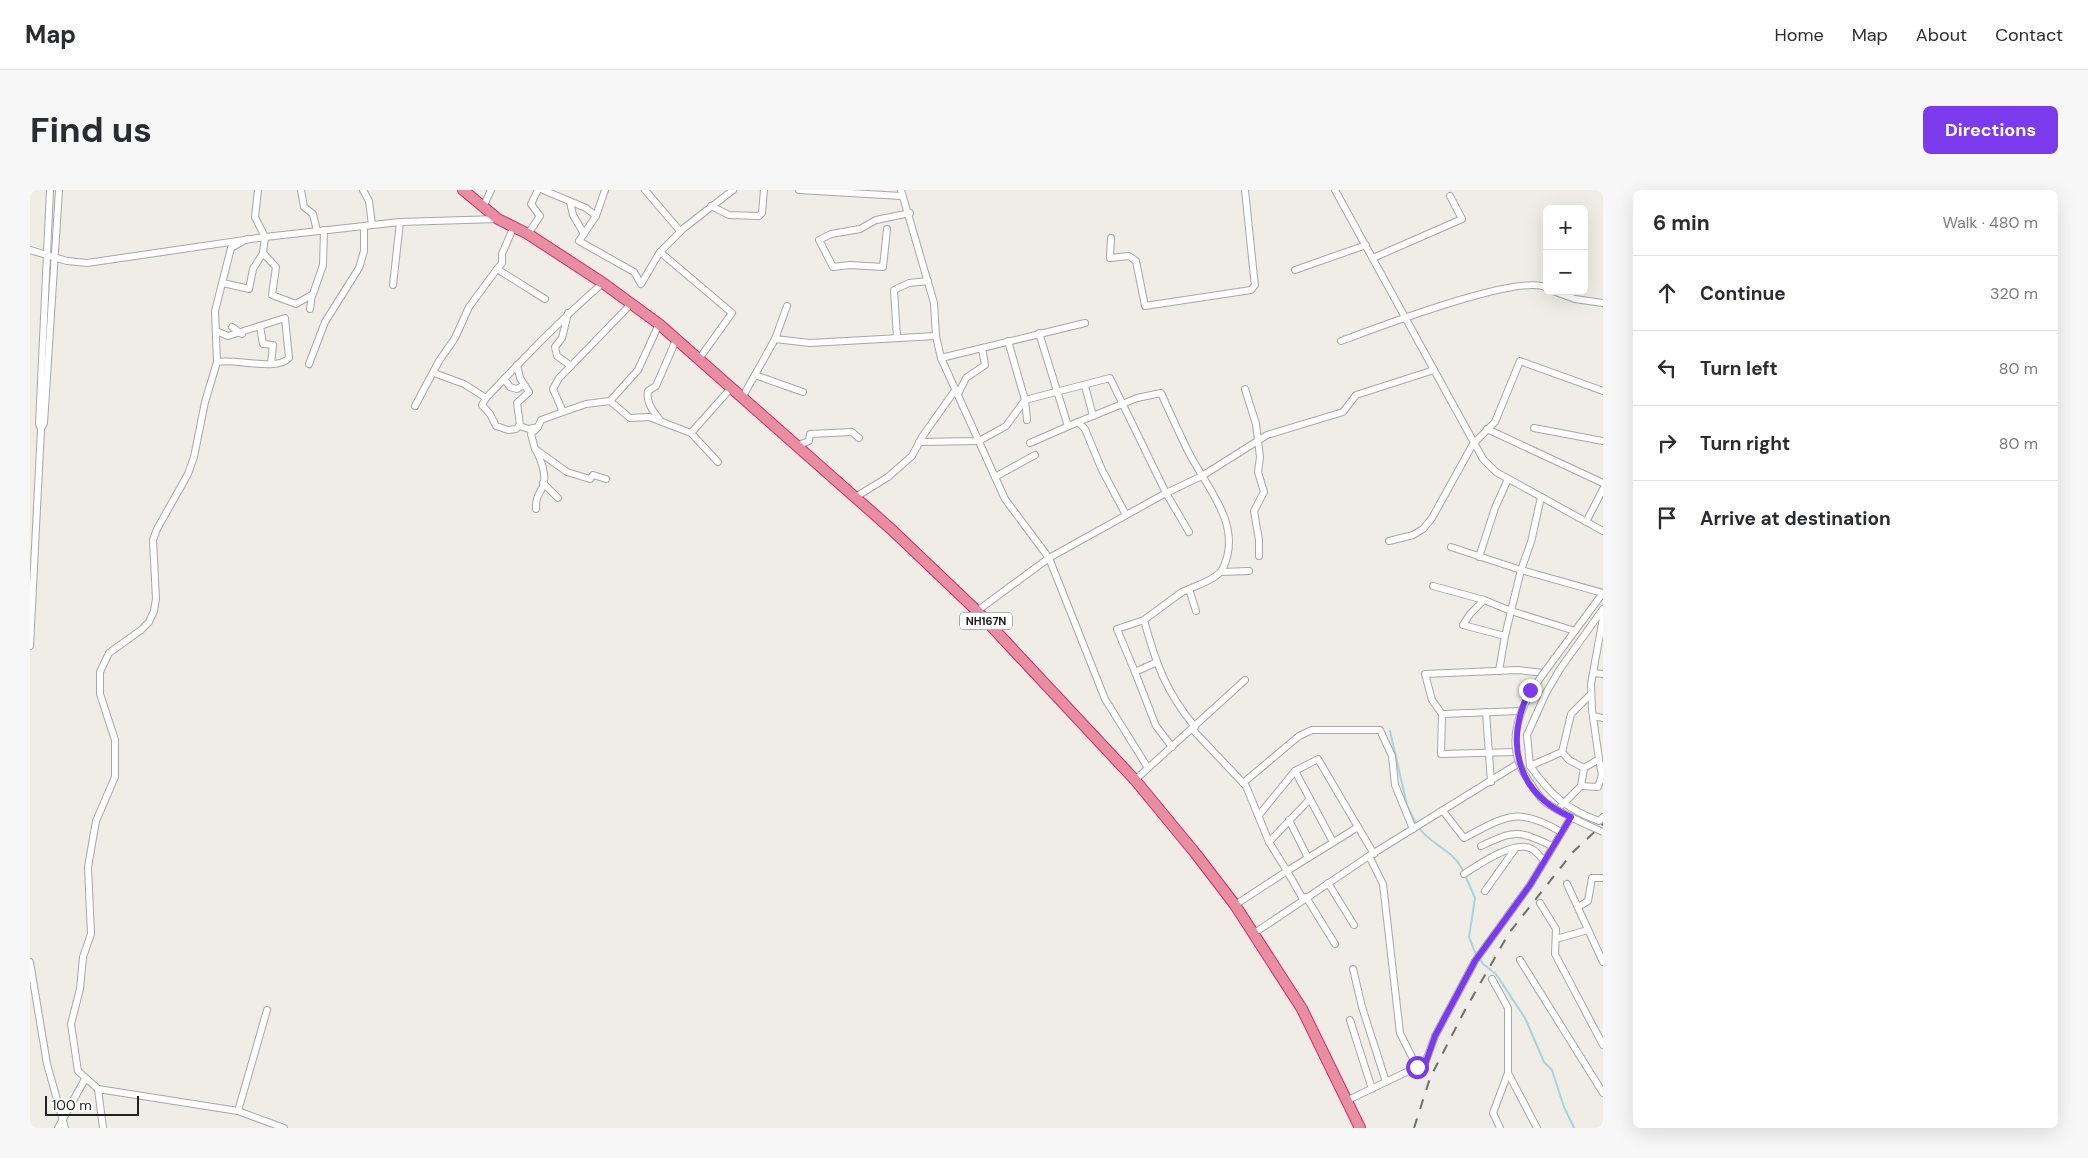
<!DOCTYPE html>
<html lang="en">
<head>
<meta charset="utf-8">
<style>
  :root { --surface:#fff; --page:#f7f7f7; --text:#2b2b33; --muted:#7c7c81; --line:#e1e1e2; --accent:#7c3aed }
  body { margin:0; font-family:"DM Sans",sans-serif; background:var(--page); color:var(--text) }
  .controls { position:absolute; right:15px; top:15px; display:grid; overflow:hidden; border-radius:8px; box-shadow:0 5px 20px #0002 }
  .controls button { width:45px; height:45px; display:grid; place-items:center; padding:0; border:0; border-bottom:1px solid var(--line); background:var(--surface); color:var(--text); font:25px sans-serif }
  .scale { position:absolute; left:15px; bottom:12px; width:94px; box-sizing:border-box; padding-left:5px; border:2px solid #202020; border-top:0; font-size:14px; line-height:18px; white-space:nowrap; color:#202020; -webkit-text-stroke:4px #fff; paint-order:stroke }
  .stop { position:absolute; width:15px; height:15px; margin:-11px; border:4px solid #7c3aed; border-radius:50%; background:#fff }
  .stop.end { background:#7c3aed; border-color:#fff; box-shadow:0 1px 5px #0008 }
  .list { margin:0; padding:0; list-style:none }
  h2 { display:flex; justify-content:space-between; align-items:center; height:65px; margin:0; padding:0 20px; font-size:21px }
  h2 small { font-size:16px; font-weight:400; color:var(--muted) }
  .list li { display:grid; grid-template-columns:32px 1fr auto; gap:15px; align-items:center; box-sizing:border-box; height:75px; padding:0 20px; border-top:1px solid var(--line) }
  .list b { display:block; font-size:19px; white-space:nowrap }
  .list em { font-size:16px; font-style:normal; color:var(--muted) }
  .icon { flex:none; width:28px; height:28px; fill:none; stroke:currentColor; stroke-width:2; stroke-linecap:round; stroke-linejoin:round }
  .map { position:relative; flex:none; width:1573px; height:938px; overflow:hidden; border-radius:8px }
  header { display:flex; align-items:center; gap:30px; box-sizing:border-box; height:70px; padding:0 25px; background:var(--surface); border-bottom:1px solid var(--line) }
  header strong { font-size:24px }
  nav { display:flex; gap:28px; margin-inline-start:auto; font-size:18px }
  .intro { display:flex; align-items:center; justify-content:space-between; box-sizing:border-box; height:120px; padding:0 30px }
  h1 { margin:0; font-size:35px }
  .button { padding:12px 22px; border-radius:8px; background:var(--accent); color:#fff; font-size:18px; font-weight:700 }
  main { display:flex; gap:30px; padding:0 30px }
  aside { flex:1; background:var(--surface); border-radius:8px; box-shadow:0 5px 20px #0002 }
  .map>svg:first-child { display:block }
</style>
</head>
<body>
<header>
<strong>Map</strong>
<nav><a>Home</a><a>Map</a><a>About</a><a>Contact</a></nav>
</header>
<div class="intro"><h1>Find us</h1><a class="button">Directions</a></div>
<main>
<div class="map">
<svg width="1573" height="938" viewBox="0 0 1573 938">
  <rect width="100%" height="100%" fill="#f0ede6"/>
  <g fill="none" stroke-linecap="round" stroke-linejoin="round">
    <!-- stream -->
    <g stroke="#a6d4de" stroke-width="2">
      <path d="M 1360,541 L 1377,615 L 1386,634"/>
      <path d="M 1389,638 C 1401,655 1424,660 1433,681"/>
      <path d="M 1435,685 L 1445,708 L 1439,747 L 1444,760 L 1453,774 L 1466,784 L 1495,828 L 1514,872 L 1522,880 L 1534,917 L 1544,938"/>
    </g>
    <defs>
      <g id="minor">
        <path d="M 271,0 L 274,17 L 283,24 L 287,41"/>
        <path d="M 333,0 L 339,11 L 342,35"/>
        <path d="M 513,0 L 556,18 L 566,26 L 549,51 L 604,82 L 611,94 L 630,62 L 654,38 L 703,0"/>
        <path d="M 615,0 L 650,41"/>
        <path d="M 769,0 L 871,6"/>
        <path d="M 871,0 L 904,113 L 906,146 L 911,168 L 975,309 L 1019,368 L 947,421"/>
        <path d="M 1305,0 L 1453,269 L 1466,282 L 1573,341"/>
        <path d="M 540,12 L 543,25 L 554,44"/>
        <path d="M 681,16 L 699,25 L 729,26 L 732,23 L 734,0"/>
        <path d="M 453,17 L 461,0"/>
        <path d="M 566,26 L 575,0"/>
        <path d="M 484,36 L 472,64 L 472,73 L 467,79 L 515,109"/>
        <path d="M 857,39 L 853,77 L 820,75 L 803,77 L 789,50 L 801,44 L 830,39 L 846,30 L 880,23"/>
        <path d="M 498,44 L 510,26 L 501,14 L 508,0"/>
        <path d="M 1081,48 L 1080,68 L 1099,66 L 1106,71 L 1115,116 L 1221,100 L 1225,95 L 1224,87 L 1215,0"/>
        <path d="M 217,49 L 201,58 L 185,121 L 187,172 L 175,212 L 164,267 L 158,284 L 127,339 L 123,350 L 126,409 L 124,421 L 119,432 L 111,440 L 79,463 L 70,482 L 70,504 L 85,550 L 85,587 L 66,631 L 58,677 L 61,744 L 53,767 L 50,799 L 41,834 L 48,881 L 68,899 L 208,921 L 254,938"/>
        <path d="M 0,60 L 37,71 L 57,73 L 235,47 L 370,32 L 468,29"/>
        <path d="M 630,62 L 702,123 L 669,169"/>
        <path d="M 233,63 L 246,77 L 242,105 L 266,114 L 283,104 L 293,75 L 294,40"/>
        <path d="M 1343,68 L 1432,29 L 1420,6"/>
        <path d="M 1265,80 L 1336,55"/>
        <path d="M 193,93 L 219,99 L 223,79 L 233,63 L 235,47 L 225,27 L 228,0"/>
        <path d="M 363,95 L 370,32"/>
        <path d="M 1523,101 L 1545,109 L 1573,113"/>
        <path d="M 280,119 L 282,105"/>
        <path d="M 538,123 L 532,148 L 525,157 L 527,166 L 541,176 L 529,188 L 523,199 L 533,222 L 556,214 L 580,211 L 600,228 L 619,227 L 661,243"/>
        <path d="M 230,136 L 233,154 L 243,155 L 241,174"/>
        <path d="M 202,137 L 212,144"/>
        <path d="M 186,141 L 198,146 L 255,128 L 259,168 C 246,182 206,168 187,172"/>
        <path d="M 1009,143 L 1038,236"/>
        <path d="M 867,148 L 864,100 L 879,93 L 898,91"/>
        <path d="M 745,149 L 757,116"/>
        <path d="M 978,151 L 995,210 L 1080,188 L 1136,303 L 1159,342"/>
        <path d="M 1311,151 C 1344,139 1491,82 1517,98"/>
        <path d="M 911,168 L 1055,133"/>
        <path d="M 279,174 L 295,132 L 329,78 L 334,61 L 334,36"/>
        <path d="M 487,175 L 490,188 L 499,202 L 487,213 L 490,235 L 486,239 L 478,240 L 466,236 L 460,224 L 452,215 L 456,208 C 494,168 531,129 573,93"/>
        <path d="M 541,176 L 602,113"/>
        <path d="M 404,183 L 434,194 L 456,208"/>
        <path d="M 725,185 L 773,202"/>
        <path d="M 474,189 L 480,197 L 487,199 L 494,195"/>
        <path d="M 1055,196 L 1063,226"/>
        <path d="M 1215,199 L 1226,234 L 1230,267 L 1228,282 L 1234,302 L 1224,321 L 1229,350 L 1229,366"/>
        <path d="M 928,204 L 936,188 L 955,175 L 952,158"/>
        <path d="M 712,208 L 745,149 L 780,153 L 906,146"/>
        <path d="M 580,211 L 608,180 L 629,134"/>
        <path d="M 385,216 L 409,171 L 425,148 L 439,117 L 467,79"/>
        <path d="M 630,230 C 623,221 616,213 618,201 L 626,196 L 646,150"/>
        <path d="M 489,236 L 499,239 L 508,237 L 511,230 L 533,222"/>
        <path d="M 508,237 L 501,244 L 505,259 L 537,282 L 560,289 L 563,285 L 576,289"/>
        <path d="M 1504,238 L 1573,251"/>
        <path d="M 11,239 L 9,234 L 20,0"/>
        <path d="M 1457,239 L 1573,293"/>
        <path d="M 889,252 L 949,251 L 976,236 L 995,210 L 997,230"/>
        <path d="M 1000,253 L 1048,232"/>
        <path d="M 766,256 L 779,251 L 780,244 L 822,242 L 829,248"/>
        <path d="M 506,260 C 511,270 517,285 513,296 C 508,307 506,306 506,319"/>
        <path d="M 688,272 L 661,243 L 701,198"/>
        <path d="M 965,287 L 1005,265"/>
        <path d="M 513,293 L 528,308"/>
        <path d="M 824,308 L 858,287 L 882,266 L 892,247 L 926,199"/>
        <path d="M 1096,325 L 1072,280 L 1055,239 L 1048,232 L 1107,208 L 1131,203 C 1140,223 1149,243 1159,263 C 1177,298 1212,334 1194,376 C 1190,388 1170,394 1159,399"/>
        <path d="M 1556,332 L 1573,299"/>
        <path d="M 1359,351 L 1383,345 L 1393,339 L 1402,328 L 1443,254 L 1465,232 L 1490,171 L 1573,201"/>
        <path d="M 1421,357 L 1491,380 L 1501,352 L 1511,307"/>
        <path d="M 1449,367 L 1465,318 L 1478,289"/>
        <path d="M 1191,382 L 1219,381"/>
        <path d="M 1403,396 L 1454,410 L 1481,421 L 1475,446 L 1433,435 L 1440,424 L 1454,410"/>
        <path d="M 1545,441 L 1481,421 L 1491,380 L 1573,403"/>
        <path d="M 0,456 L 11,239 L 14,233 L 29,0"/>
        <path d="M 1127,472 L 1105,482 L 1126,536 L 1142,557"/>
        <path d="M 1519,476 L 1573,403"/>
        <path d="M 1469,481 L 1475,446"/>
        <path d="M 1105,482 L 1087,439 L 1114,430"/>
        <path d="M 1564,483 L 1573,484"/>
        <path d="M 1456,522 L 1461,592"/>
        <path d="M 1412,524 L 1402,510 L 1395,484 L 1488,480 L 1514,483"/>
        <path d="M 1563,526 L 1573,528"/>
        <path d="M 1165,537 C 1136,502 1126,474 1114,430 L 1152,402 L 1159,399 L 1166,421"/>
        <path d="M 1163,540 L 1216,596 L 1239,652 L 1257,681 L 1328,637 L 1288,569 L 1265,581 L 1229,625"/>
        <path d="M 1486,562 L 1411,564 L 1412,524 L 1491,521"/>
        <path d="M 1532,562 L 1500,576 L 1497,545 L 1516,503 L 1530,479 L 1573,419"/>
        <path d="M 1500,576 C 1521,605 1536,619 1569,631 L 1573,627"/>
        <path d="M 1118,578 L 1075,509 L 1019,368 L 1136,303 L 1172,286 L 1237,245 L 1313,222 L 1326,205 L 1404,180"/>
        <path d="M 1554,578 L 1569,569 L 1562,520 L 1561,494 L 1573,428"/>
        <path d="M 1554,578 L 1539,570 L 1532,562 L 1541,524 L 1561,504"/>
        <path d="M 1265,581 L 1303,652"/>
        <path d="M 1105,590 L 1215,490"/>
        <path d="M 1213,593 L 1269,546 L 1282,540 L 1350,540 L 1362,566 L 1365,595 L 1383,639"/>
        <path d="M 1551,596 L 1568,597 L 1572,585 L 1569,569"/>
        <path d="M 1530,617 L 1551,596 L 1554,578"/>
        <path d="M 1413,621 L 1434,648 C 1476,626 1487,616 1531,642"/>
        <path d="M 1259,630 L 1278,668"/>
        <path d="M 1328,637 L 1344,664"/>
        <path d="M 1239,652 L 1280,609"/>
        <path d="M 1451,656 C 1485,640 1488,640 1522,656"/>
        <path d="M 1434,684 C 1448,675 1485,649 1502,659 C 1506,661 1510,667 1514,670"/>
        <path d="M 1298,693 L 1324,735"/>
        <path d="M 1537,694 L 1573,772"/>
        <path d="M 1455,701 L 1485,659"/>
        <path d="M 1276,707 L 1305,754"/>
        <path d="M 1510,713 L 1526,739 L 1525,764 L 1573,855"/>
        <path d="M 1205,715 L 1257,681 L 1273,709"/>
        <path d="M 1548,717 L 1558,711 L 1562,688 L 1573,688"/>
        <path d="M 1223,744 L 1339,666"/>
        <path d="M 1526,749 L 1558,740"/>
        <path d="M 1490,770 L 1573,903"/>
        <path d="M 0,772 L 17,874 L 35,938"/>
        <path d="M 1323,779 L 1332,817 L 1356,892"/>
        <path d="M 1462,789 L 1478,818 L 1478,883 L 1463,923 L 1470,938"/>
        <path d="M 1320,830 L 1342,899"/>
        <path d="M 1387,877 L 1370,843 L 1353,694 L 1339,666 L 1489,573"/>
        <path d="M 1478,883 L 1507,938"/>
        <path d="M 68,899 L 73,938"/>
        <path d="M 1318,910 L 1387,877 L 1393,879 L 1405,846 L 1445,771 L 1500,695 L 1541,627"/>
        <path d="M 208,921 L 237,820"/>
        <path d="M 28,938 L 55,889"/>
      </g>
      <path id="highway" d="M 433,0 L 468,29 L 498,44 L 573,93 L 629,134 L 861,339 L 947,421 L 1105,590 L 1166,664 L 1205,715 L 1272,819 L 1330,938"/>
    </defs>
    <!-- minor casing -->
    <use href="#minor" stroke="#a7a7a7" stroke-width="8"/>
    <!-- highway casing -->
    <use href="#highway" stroke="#dd256b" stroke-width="12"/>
    <!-- minor -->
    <use href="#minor" stroke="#fff" stroke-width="6"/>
    <!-- highway -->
    <use href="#highway" stroke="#e88ea2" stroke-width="10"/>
    <!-- rail -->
    <path stroke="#6e6e6e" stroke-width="2" stroke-dasharray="10 10" stroke-linecap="butt" d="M 1384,938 L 1400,888 L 1435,820 L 1479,743 L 1543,662 L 1573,634"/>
    <defs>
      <path id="minor-bridge" d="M 1519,476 C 1492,511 1469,553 1501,594 C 1505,600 1509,607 1515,612 C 1533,625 1553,633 1573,642"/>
    </defs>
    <!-- minor-bridge casing -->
    <use href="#minor-bridge" stroke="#a7a7a7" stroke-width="8" stroke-linecap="butt"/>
    <!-- minor-bridge -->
    <use href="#minor-bridge" stroke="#fff" stroke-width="6"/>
  </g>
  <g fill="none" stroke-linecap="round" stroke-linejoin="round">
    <!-- route -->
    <path stroke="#7c3aed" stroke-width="6" d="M 1387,877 L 1393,880 L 1405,846 L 1445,771 L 1500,695 L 1541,627 C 1486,603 1474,552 1500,500"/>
  </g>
  <g text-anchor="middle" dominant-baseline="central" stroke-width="4" stroke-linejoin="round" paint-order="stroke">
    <!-- shield labels -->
    <rect fill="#fff" stroke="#636363" stroke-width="1" x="930" y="422.5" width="52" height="17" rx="4"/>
    <g font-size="11" font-weight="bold" fill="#202020">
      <text x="956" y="431">NH167N</text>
    </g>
  </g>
</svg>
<div class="controls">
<button>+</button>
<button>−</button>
</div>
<div class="scale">100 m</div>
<div class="stop" style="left:1387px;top:877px"></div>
<div class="stop end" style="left:1500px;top:500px"></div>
</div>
<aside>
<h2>6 min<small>Walk · 480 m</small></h2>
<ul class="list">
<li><svg class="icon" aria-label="ahead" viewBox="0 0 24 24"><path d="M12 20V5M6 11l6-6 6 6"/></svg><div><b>Continue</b></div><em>320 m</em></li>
<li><svg class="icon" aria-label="left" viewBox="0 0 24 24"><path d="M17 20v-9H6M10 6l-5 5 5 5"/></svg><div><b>Turn left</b></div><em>80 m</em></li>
<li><svg class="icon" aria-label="right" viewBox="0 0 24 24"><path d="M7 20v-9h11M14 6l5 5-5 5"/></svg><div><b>Turn right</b></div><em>80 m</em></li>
<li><svg class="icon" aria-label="arrive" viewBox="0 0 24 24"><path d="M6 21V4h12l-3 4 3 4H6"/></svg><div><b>Arrive at destination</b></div></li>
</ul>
</aside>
</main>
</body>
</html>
